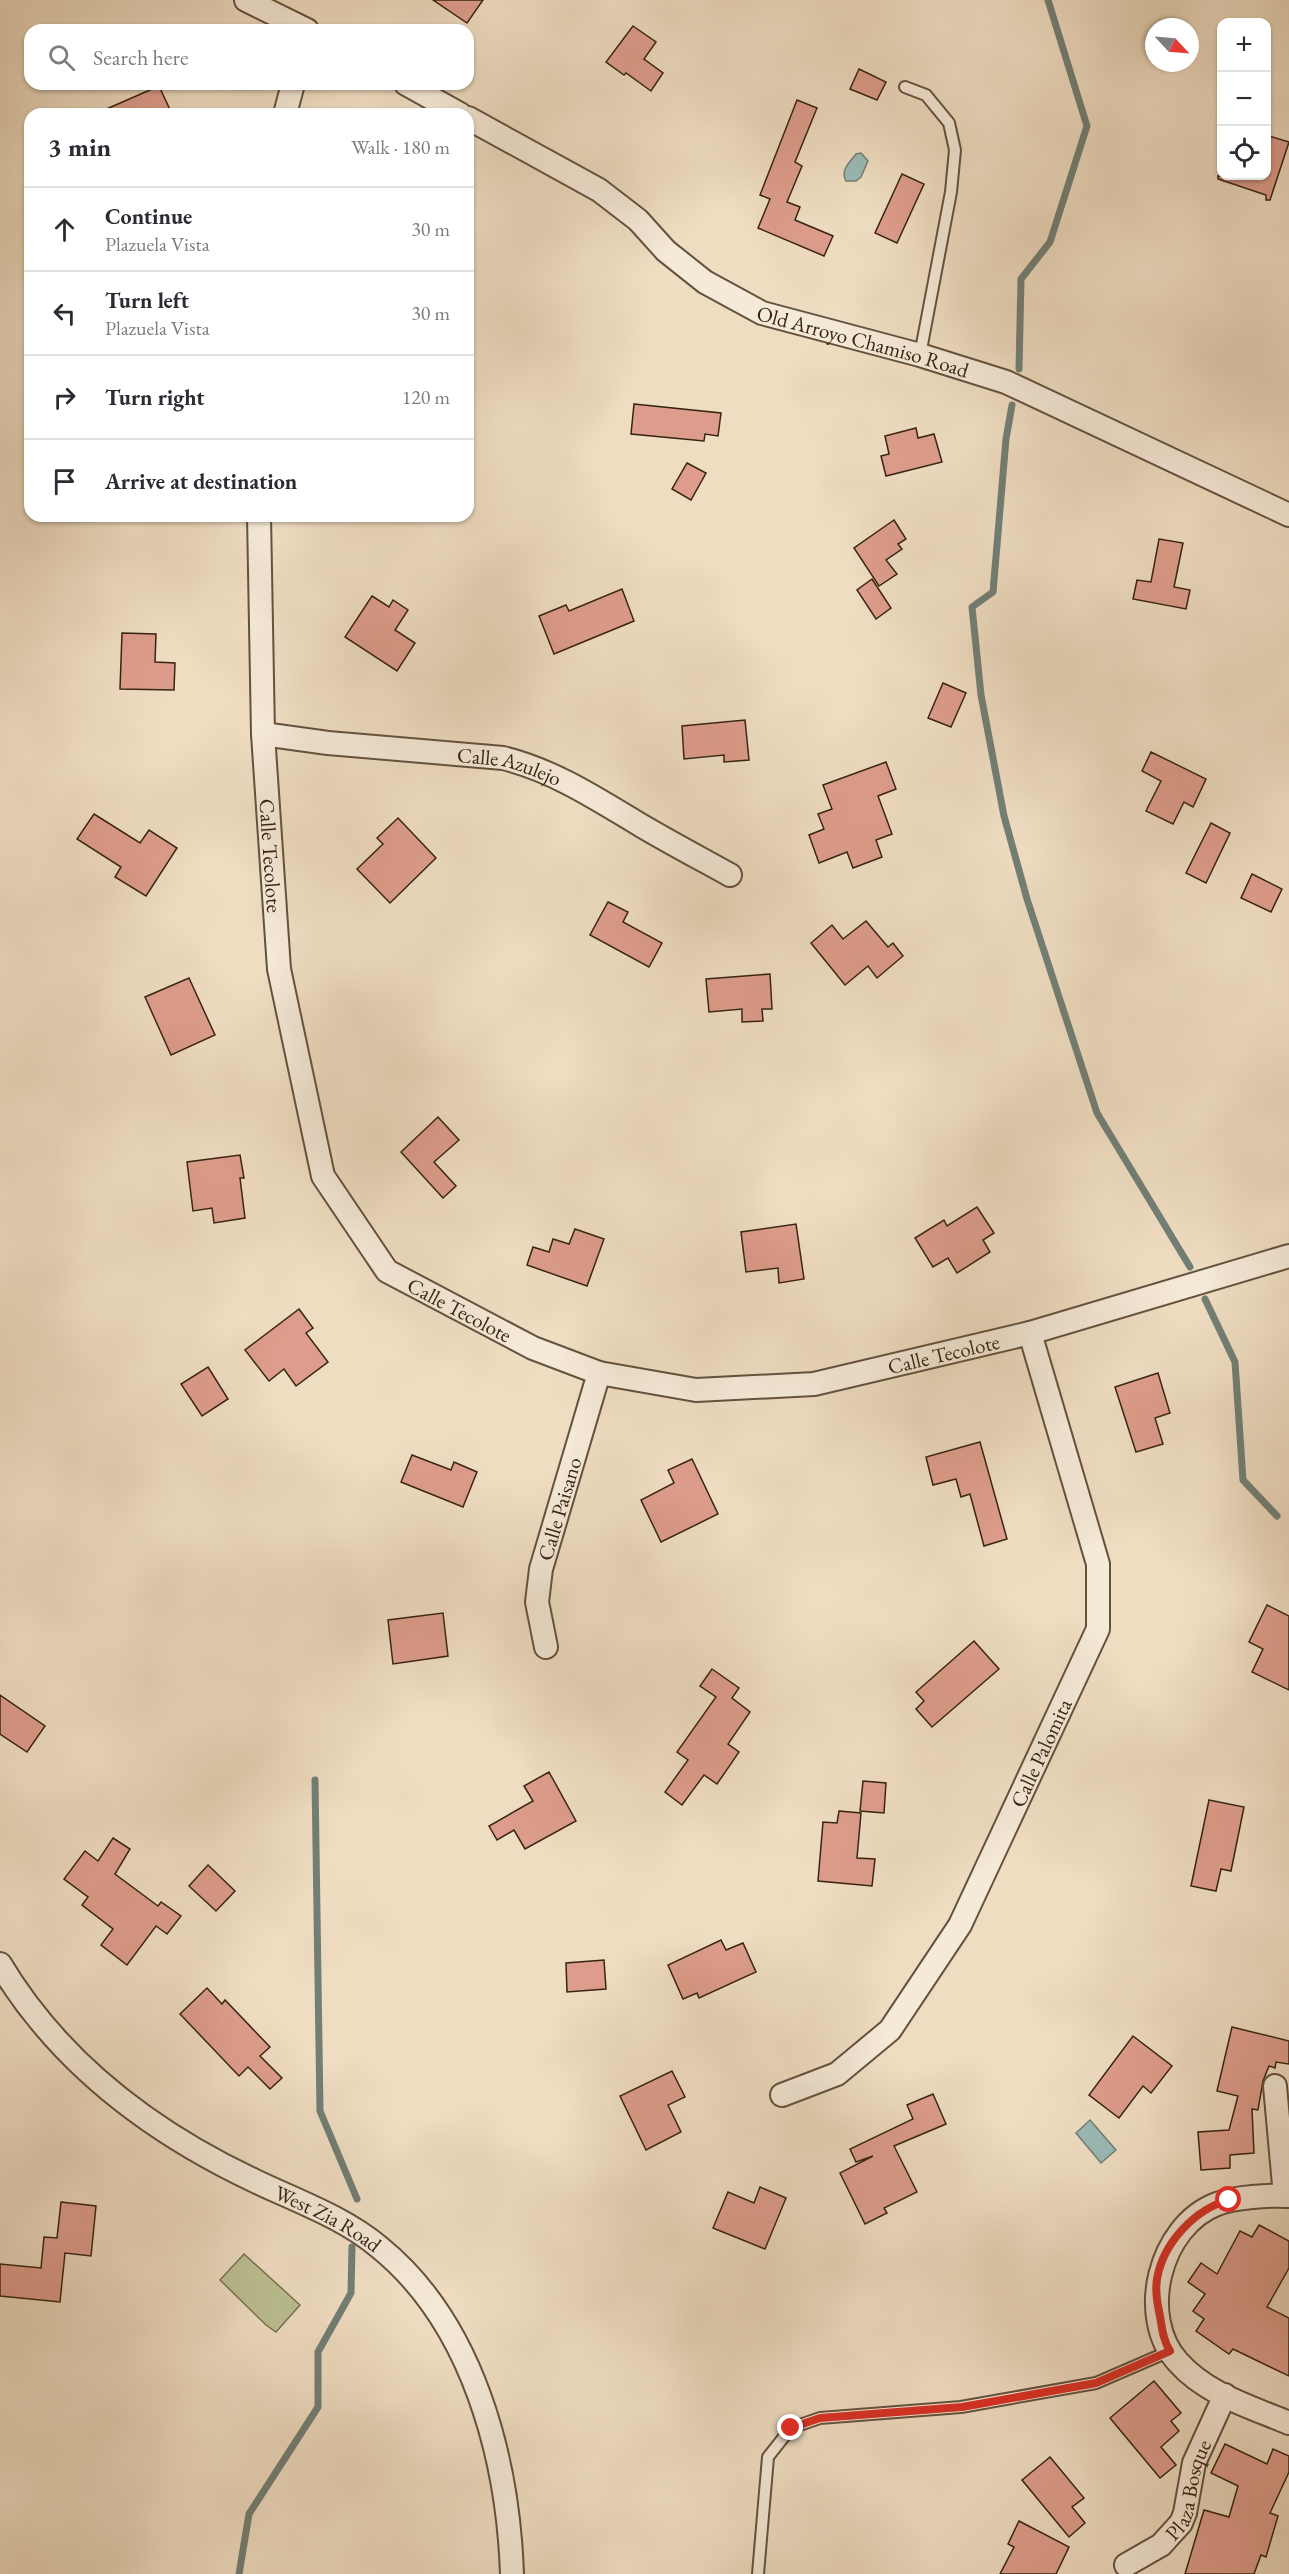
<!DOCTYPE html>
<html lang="en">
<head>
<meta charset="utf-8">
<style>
  :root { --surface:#fff; --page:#f7f7f7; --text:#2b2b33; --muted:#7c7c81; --line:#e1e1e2 }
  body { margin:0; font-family:"EB Garamond",serif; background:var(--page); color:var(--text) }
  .controls { position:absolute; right:18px; top:18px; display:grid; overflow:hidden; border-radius:12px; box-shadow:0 2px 4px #0004 }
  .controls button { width:54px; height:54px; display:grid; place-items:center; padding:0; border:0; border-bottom:2px solid var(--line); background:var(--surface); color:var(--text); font:30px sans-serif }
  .compass { position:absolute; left:1145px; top:18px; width:54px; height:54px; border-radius:50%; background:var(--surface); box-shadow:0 2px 4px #0004; rotate:116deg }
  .stop { position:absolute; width:18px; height:18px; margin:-14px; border:4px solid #d93025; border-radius:50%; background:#fff }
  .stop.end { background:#d93025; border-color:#fff; box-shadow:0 2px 6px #0008 }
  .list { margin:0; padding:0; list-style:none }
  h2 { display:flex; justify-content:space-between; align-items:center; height:78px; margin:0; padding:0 24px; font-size:26px }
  h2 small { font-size:20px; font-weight:400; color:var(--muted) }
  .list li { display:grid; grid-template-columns:39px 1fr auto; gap:18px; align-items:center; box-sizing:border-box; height:84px; padding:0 24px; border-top:2px solid var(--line) }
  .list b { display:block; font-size:22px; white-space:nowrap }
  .list p { margin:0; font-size:20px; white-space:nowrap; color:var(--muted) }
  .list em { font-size:20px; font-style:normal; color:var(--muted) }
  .icon { flex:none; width:33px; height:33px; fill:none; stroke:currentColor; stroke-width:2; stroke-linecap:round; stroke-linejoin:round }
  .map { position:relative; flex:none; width:1289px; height:2574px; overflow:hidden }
  .search { position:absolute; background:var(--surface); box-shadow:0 2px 4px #0004; left:24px; top:24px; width:450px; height:66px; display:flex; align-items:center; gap:15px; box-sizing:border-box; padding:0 21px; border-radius:18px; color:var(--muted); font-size:22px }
  .panel { position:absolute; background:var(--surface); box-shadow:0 2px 4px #0004; left:24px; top:108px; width:450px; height:414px; border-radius:18px }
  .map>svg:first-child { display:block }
</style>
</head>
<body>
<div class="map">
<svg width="1289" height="2574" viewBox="0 0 1289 2574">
  <rect width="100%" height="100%" fill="#efddc2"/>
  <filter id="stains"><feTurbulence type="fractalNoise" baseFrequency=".00333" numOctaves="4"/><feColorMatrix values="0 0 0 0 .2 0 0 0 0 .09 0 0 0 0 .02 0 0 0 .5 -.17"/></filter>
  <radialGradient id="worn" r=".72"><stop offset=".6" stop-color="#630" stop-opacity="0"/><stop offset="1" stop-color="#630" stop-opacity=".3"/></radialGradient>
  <!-- green -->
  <path fill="#bbc092" stroke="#787252" stroke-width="1.5" d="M 244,2254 L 300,2305 L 276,2332 L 266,2325 L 220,2280 Z"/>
  <!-- water -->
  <g fill="#9abbb8" stroke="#727f76" stroke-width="1.5">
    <path d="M 861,153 L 868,161 L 861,177 L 856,181 L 846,181 C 840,170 850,162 856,154 Z"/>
    <path d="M 1090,2120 L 1116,2150 L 1101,2163 L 1076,2133 Z"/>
  </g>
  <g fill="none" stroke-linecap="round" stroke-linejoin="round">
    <!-- stream -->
    <g stroke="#727f76" stroke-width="7">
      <path d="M 1019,369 L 1021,279 L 1050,242 L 1087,126 L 1048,0"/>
      <path d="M 1012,405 L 1006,439 L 993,592 L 972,607 L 981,695 L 1004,816 L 1027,899 L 1097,1113 L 1190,1267"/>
      <path d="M 1205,1299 L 1235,1362 L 1243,1480 L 1277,1516"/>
      <path d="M 315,1780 L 320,2111 L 357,2199"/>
      <path d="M 239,2574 L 249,2514 L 318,2407 L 318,2352 L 351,2293 L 352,2247"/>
    </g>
  </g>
  <!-- building -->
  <g fill="#de9d8c" stroke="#362412" stroke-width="1.5">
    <path d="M 433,0 L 483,0 L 467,23 Z"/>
    <path d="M 633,26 L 656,42 L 644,59 L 663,73 L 651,91 L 626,73 L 624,75 L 606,62 Z"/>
    <path d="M 859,69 L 886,82 L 877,100 L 850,89 Z"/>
    <path d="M 159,86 L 172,114 L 95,114 Z"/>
    <path d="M 797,100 L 817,108 L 795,162 L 802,166 L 787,202 L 800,207 L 795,220 L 833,236 L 824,256 L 758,228 L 770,199 L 760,195 Z"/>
    <path d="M 1266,135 L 1289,142 L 1270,200 L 1266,200 L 1266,195 L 1218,179 L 1218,176 L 1266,176 Z"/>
    <path d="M 902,174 L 924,184 L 897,243 L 875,233 Z"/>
    <path d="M 634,404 L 721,413 L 718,436 L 705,434 L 704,441 L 631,434 Z"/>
    <path d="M 916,428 L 918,438 L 934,434 L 942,462 L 886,476 L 881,456 L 889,454 L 885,436 Z"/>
    <path d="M 687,463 L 706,473 L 691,500 L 672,489 Z"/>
    <path d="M 894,520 L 906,539 L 898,544 L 902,549 L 886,560 L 897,574 L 879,586 L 854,548 Z"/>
    <path d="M 1159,539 L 1183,543 L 1174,587 L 1190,590 L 1186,609 L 1133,599 L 1137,580 L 1151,582 Z"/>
    <path d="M 872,579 L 891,608 L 876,619 L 857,590 Z"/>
    <path d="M 622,589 L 634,621 L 554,654 L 539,616 L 566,605 L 569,611 Z"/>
    <path d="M 372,596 L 389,607 L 393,600 L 408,610 L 395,630 L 415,643 L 397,671 L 345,637 Z"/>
    <path d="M 122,633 L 156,634 L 155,662 L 175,663 L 174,690 L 120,689 Z"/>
    <path d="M 943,683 L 966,693 L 951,727 L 928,718 Z"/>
    <path d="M 745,720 L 749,760 L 724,762 L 724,755 L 684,759 L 682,726 Z"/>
    <path d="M 1151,752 L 1206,779 L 1193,807 L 1184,802 L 1173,824 L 1146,811 L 1161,781 L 1142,771 Z"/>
    <path d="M 886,762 L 896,789 L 878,796 L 892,834 L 876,840 L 882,857 L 853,868 L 847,852 L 819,863 L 809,835 L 824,829 L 818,814 L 832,809 L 823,785 Z"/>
    <path d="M 94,814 L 140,843 L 149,830 L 177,848 L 146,896 L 115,877 L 121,867 L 77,839 Z"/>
    <path d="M 398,818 L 436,858 L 390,903 L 357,869 L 383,844 L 377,838 Z"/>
    <path d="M 1211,823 L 1230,833 L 1206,883 L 1186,873 Z"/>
    <path d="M 1252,874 L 1282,889 L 1271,912 L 1241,898 Z"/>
    <path d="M 608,902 L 628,912 L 623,922 L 662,943 L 649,967 L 590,935 Z"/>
    <path d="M 866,921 L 888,947 L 893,943 L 903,956 L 877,978 L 868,966 L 845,985 L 811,943 L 832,925 L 843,939 Z"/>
    <path d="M 770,974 L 772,1009 L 762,1009 L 763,1021 L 742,1022 L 742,1009 L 709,1012 L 706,979 Z"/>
    <path d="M 189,978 L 215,1035 L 171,1055 L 145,997 Z"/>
    <path d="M 438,1117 L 459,1140 L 434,1162 L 456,1186 L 443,1198 L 401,1152 Z"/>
    <path d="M 240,1155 L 244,1178 L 240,1178 L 245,1218 L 214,1223 L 212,1208 L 193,1211 L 187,1162 Z"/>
    <path d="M 977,1207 L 994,1233 L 983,1240 L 990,1252 L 957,1273 L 948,1258 L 933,1267 L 915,1238 L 944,1220 L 947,1226 Z"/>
    <path d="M 796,1224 L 804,1279 L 779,1283 L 778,1268 L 746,1272 L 741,1232 Z"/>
    <path d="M 575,1229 L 604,1239 L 587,1286 L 527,1265 L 533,1247 L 549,1252 L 553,1239 L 569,1244 Z"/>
    <path d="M 299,1309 L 313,1328 L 306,1333 L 328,1362 L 296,1386 L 284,1369 L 269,1381 L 245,1350 Z"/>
    <path d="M 208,1367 L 228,1399 L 202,1416 L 181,1384 Z"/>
    <path d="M 1158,1373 L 1170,1413 L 1155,1418 L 1163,1444 L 1136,1452 L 1115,1387 Z"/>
    <path d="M 980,1442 L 1007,1539 L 984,1546 L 970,1494 L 961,1497 L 956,1479 L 933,1485 L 926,1457 Z"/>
    <path d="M 412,1455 L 451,1470 L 454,1462 L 477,1472 L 463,1507 L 401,1482 Z"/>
    <path d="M 692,1459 L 718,1514 L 661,1542 L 641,1500 L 674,1483 L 668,1470 Z"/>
    <path d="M 1267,1605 L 1289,1616 L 1289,1690 L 1252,1672 L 1263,1649 L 1249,1642 Z"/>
    <path d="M 443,1613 L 448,1656 L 393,1664 L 388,1620 Z"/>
    <path d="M 974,1641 L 999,1669 L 932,1727 L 916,1709 L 924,1701 L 916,1692 Z"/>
    <path d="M 712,1669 L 739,1688 L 732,1698 L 750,1712 L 728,1744 L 739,1752 L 717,1784 L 704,1775 L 682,1805 L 665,1792 L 688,1760 L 677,1752 L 716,1697 L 700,1686 Z"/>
    <path d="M 0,1695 L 45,1726 L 27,1752 L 0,1734 Z"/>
    <path d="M 549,1772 L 576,1821 L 525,1849 L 514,1830 L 497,1840 L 489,1826 L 533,1801 L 524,1786 Z"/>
    <path d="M 863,1781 L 886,1783 L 884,1813 L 860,1811 Z"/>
    <path d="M 1209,1800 L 1244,1807 L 1231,1871 L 1221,1869 L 1216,1891 L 1191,1886 Z"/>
    <path d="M 839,1811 L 861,1813 L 857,1858 L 875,1859 L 872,1886 L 818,1881 L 823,1822 L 837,1823 Z"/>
    <path d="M 113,1838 L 130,1849 L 115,1874 L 158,1906 L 161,1902 L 181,1916 L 167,1934 L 156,1926 L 127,1965 L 101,1945 L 113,1929 L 82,1905 L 88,1897 L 64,1879 L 85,1851 L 98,1861 Z"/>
    <path d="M 208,1865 L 235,1891 L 216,1911 L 189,1886 Z"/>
    <path d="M 721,1940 L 726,1950 L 743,1943 L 756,1972 L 699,1998 L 697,1993 L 683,1999 L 668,1965 Z"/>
    <path d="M 604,1960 L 606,1989 L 567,1992 L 566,1963 Z"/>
    <path d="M 207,1988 L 222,2004 L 225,2000 L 270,2047 L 260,2056 L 282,2078 L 270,2089 L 248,2067 L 239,2076 L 180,2014 Z"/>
    <path d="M 1232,2027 L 1289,2041 L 1289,2064 L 1276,2062 L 1275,2068 L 1269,2066 L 1263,2081 L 1258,2110 L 1252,2109 L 1254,2153 L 1230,2155 L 1230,2168 L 1201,2170 L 1198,2132 L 1229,2130 L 1238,2096 L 1217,2091 Z"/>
    <path d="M 1133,2036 L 1172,2066 L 1151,2093 L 1143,2086 L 1119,2118 L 1089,2095 Z"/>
    <path d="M 672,2071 L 685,2097 L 668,2105 L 681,2132 L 646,2150 L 620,2096 Z"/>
    <path d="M 933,2094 L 946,2124 L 894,2146 L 917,2192 L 884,2208 L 887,2213 L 865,2224 L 840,2173 L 873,2156 L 856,2162 L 850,2149 L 913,2119 L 907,2105 Z"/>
    <path d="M 760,2187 L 786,2198 L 765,2249 L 713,2228 L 728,2192 L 754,2203 Z"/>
    <path d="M 61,2202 L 96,2206 L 91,2256 L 65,2253 L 60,2302 L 0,2296 L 0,2264 L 41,2268 L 44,2237 L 57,2238 Z"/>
    <path d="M 1259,2225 L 1289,2241 L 1289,2268 L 1267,2307 L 1289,2318 L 1289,2376 L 1233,2349 L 1229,2354 L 1196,2331 L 1204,2319 L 1193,2311 L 1205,2294 L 1188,2282 L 1201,2263 L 1217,2274 L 1240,2231 L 1252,2237 Z"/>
    <path d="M 1154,2381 L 1181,2413 L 1171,2421 L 1179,2431 L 1161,2447 L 1176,2465 L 1160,2478 L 1110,2418 Z"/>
    <path d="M 1225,2444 L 1267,2464 L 1273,2449 L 1289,2456 L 1289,2472 L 1270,2513 L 1278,2516 L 1266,2557 L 1261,2555 L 1254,2574 L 1185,2574 L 1204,2510 L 1229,2517 L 1238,2486 L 1211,2473 Z"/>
    <path d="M 1050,2457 L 1084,2498 L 1072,2507 L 1085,2523 L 1069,2537 L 1022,2480 Z"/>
    <path d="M 1019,2521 L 1069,2547 L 1056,2574 L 1000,2574 L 1014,2547 L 1008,2544 Z"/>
  </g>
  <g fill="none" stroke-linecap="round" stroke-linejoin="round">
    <defs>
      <g id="lane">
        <path d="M 905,87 L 926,95 L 949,123 L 955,150 L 951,192 L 920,355"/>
        <path d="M 758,2574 L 768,2457 L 791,2428 L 820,2418 L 961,2407 L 1096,2383 L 1170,2351"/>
      </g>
      <g id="street">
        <path d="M 246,0 L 307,30"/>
        <path d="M 406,84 L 460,114"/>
        <path d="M 285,114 L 293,84"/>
        <path id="s1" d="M 468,118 L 599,190 L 638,220 L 666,251 L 705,282 L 762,313 L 920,355 L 1006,382 L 1289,515"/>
        <path id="s2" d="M 259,516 L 263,734 L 279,969 L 323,1176 L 387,1271 L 533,1348 L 599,1373 L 696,1390 L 814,1384 L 1030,1333 L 1289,1256"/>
        <path id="s3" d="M 263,734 L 328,743 L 503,758 C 555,771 597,799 642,826 C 671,843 701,859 730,875"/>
        <path id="s4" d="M 546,1647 L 537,1602 L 541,1569 L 599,1373"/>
        <path id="s5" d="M 0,1964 C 60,2064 151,2132 255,2181 C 297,2201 343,2217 379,2247 C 473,2323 508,2458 512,2574"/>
        <path d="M 1275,2086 L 1285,2196"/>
        <path id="s6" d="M 782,2095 L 837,2074 L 890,2030 L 960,1925 L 1098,1629 L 1098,1564 L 1030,1333"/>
        <path d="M 1289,2196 C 1270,2195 1234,2197 1217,2204 C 1159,2226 1137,2317 1178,2362 C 1206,2394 1251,2407 1289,2423"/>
        <path id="s7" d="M 1126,2565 L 1161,2545 L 1181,2523 L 1185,2513 L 1194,2463 L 1225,2395"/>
      </g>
    </defs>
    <!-- lane casing -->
    <use href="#lane" stroke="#64523e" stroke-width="14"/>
    <!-- street casing -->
    <use href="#street" stroke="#64523e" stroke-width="26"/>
    <!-- lane -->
    <use href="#lane" stroke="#f5e9d7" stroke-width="10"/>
    <!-- street -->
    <use href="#street" stroke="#f5e9d7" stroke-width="22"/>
  </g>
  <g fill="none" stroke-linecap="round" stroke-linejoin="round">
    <!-- route -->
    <path stroke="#d93025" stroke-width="8" d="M 791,2428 L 820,2418 L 962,2407 L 1096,2383 L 1170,2351 C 1163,2340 1162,2328 1160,2316 C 1157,2303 1155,2291 1157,2279 C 1163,2243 1195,2209 1229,2200"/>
  </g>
  <g text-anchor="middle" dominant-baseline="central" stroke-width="5" stroke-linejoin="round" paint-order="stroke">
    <!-- street labels -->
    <g font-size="21" fill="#362412" stroke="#f5e9d7">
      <text stroke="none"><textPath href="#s1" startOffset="460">Old Arroyo Chamiso Road</textPath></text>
      <text stroke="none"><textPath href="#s3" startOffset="249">Calle Azulejo</textPath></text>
      <text stroke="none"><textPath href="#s2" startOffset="340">Calle Tecolote</textPath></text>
      <text stroke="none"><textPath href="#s2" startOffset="862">Calle Tecolote</textPath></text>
      <text stroke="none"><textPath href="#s2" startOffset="1365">Calle Tecolote</textPath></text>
      <text stroke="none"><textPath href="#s4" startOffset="142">Calle Paisano</textPath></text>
      <text stroke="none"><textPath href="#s6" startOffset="444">Calle Palomita</textPath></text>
      <text stroke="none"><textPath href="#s5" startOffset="422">West Zia Road</textPath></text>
      <text stroke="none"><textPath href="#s7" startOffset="104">Plaza Bosque</textPath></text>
    </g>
  </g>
  <rect width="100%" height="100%" filter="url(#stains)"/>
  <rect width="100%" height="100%" fill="url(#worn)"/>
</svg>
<div class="controls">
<button>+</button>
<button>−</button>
<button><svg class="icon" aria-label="locate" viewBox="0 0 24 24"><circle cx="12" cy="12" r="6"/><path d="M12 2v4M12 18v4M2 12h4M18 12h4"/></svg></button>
</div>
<svg class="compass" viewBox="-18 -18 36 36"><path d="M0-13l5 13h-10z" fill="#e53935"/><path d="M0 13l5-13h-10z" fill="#7c7c81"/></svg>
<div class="stop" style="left:1229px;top:2200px"></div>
<div class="stop end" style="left:791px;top:2428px"></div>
<div class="search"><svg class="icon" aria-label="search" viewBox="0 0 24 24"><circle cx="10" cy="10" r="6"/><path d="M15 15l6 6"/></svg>Search here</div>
<section class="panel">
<h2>3 min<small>Walk · 180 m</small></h2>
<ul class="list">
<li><svg class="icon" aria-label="ahead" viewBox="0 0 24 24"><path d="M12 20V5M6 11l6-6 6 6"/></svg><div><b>Continue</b><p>Plazuela Vista</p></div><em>30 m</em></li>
<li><svg class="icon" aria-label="left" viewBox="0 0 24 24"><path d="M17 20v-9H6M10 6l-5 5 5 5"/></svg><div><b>Turn left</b><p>Plazuela Vista</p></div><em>30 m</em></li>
<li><svg class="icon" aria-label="right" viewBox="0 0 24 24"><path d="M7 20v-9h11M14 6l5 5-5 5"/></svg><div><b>Turn right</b></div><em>120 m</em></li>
<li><svg class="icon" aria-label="arrive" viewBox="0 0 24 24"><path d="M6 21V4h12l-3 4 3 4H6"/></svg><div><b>Arrive at destination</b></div></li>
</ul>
</section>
</div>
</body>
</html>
